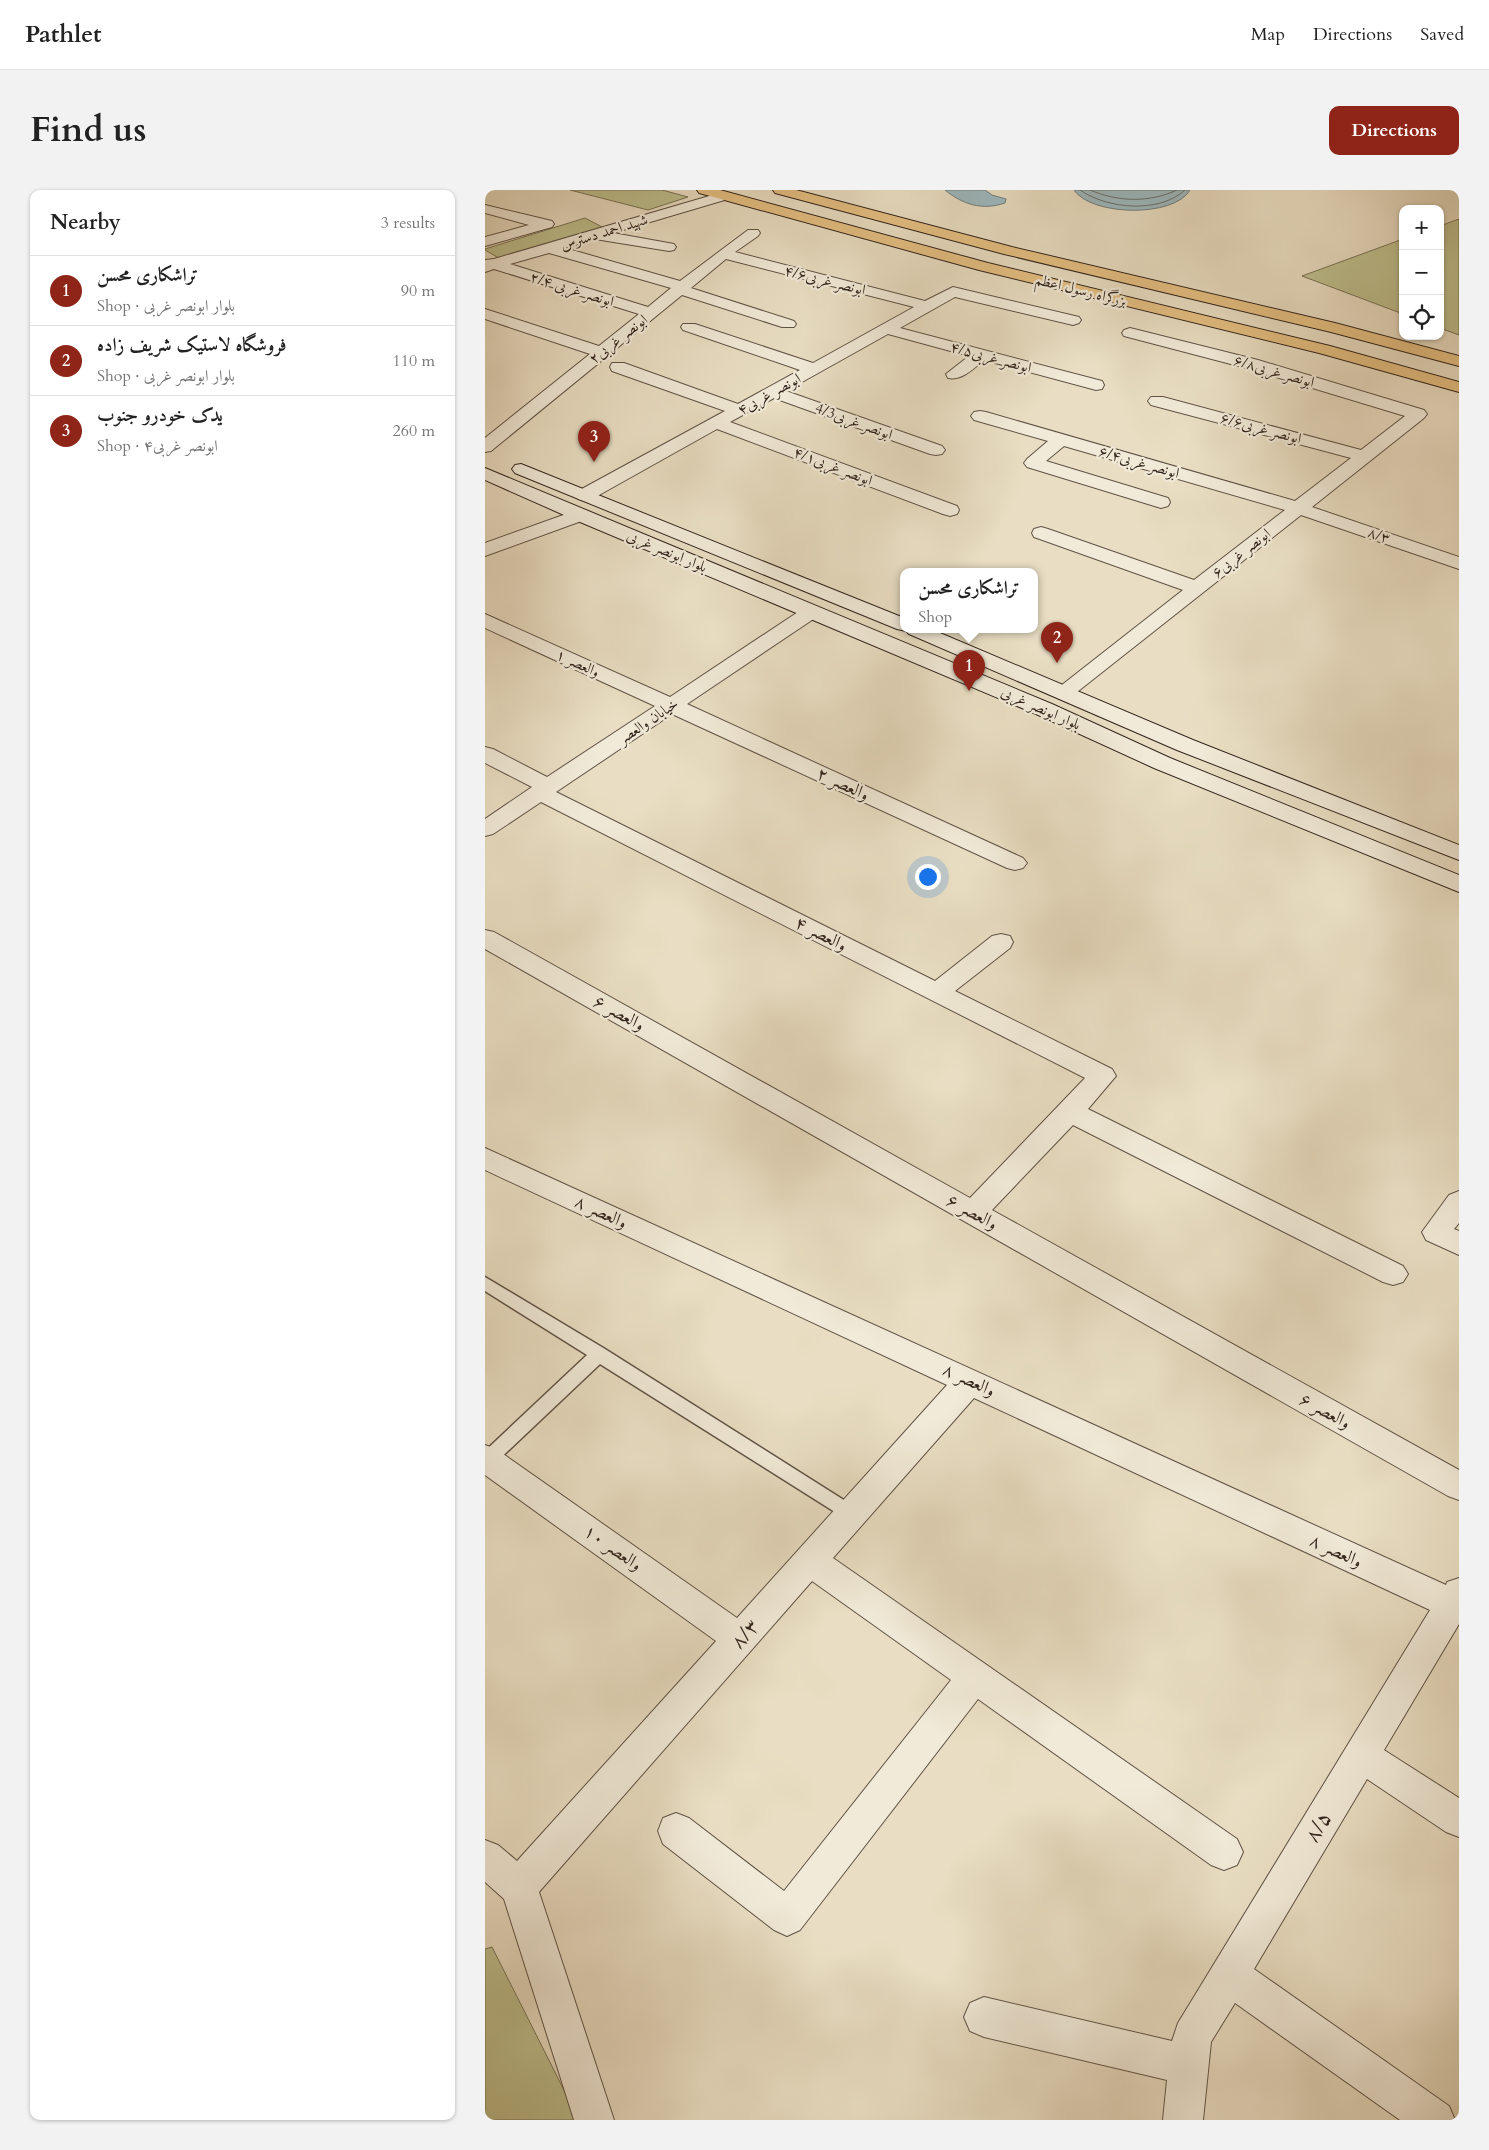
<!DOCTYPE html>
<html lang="en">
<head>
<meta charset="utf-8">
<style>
  :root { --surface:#fff; --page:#f2f2f2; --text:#222; --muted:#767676; --line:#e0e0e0; --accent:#8f2418 }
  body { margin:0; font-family:Cardo,Amiri,serif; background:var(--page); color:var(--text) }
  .controls { position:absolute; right:15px; top:15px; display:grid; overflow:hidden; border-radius:10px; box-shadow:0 1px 4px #0004 }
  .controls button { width:45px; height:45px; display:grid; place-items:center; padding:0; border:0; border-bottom:1px solid var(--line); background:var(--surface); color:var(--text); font:25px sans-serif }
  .you { position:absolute; left:442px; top:686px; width:18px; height:18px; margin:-12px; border:4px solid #fff; border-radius:50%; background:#1a73e8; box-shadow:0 0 0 8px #1a73e833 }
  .badge { display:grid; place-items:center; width:32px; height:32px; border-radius:50%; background:var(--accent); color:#fff; font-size:16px; font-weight:700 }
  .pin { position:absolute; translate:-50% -41px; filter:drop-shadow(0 1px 2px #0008) }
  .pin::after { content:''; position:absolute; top:26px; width:18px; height:15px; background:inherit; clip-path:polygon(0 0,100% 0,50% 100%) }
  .popup { position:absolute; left:415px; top:378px; width:138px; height:65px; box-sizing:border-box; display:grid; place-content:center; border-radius:10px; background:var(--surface); filter:drop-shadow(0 1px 4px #0005); font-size:16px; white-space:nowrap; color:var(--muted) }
  .popup b { font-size:19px; color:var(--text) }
  .popup::after { content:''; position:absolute; left:50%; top:100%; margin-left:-10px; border:10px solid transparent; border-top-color:var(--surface) }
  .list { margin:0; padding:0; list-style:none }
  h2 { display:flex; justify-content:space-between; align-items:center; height:65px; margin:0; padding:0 20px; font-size:21px }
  h2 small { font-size:16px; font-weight:400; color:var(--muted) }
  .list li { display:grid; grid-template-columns:32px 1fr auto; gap:15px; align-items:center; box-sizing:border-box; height:70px; padding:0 20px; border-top:1px solid var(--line) }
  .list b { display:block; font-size:19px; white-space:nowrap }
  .list p { margin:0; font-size:16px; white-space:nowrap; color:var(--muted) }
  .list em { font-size:16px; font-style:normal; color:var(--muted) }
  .icon { flex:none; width:28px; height:28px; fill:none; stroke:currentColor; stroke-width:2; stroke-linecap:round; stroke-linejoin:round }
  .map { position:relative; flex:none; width:974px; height:1930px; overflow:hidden; border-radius:10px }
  header { display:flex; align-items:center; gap:30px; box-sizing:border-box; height:70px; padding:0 25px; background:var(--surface); border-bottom:1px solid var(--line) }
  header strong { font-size:24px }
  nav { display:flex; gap:28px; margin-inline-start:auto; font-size:18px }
  .intro { display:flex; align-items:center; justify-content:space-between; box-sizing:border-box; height:120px; padding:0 30px }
  h1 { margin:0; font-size:35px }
  .button { padding:12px 22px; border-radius:10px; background:var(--accent); color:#fff; font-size:18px; font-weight:700 }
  main { display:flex; gap:30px; padding:0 30px }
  aside { flex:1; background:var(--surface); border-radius:10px; box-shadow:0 1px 4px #0004 }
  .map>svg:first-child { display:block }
</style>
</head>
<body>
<header>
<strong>Pathlet</strong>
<nav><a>Map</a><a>Directions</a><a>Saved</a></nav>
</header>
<div class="intro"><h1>Find us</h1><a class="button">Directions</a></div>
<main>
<aside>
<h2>Nearby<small>3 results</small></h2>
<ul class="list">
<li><span class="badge">1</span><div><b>تراشکاری محسن</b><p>Shop · بلوار ابونصر غربی</p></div><em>90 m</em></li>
<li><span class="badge">2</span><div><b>فروشگاه لاستیک شریف زاده</b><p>Shop · بلوار ابونصر غربی</p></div><em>110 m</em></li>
<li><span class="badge">3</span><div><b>یدک خودرو جنوب</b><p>Shop · ۴ابونصر غربی</p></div><em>260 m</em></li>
</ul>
</aside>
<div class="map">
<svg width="974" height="1930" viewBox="0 0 974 1930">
  <rect width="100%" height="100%" fill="#e9dec3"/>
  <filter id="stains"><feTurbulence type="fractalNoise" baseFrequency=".004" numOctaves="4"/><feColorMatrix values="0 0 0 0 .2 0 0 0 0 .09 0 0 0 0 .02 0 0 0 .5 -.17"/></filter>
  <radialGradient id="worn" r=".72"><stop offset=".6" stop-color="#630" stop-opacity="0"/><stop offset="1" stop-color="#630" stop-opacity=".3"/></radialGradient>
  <!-- green -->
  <g fill="#bebf8e" stroke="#787256">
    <path d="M 85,0 L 177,0 L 203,7 L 163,20 Z"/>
    <path d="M 100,28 L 119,38 L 17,70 L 0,60 L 0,59 Z"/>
    <path d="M 974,29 L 974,145 L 955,138 L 955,36 Z"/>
    <path d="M 918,49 L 918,124 L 817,86 Z"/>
    <path d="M 7,1757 L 94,1930 L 0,1930 L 0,1759 Z"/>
  </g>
  <!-- water -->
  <g fill="#9db9bf" stroke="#737e7e">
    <path d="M 460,0 L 500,0 L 507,5 L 521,9 L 520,13 C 497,21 477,14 460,0 Z"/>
    <path d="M 589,0 L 705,0 C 689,28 606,26 589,0 Z"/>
  </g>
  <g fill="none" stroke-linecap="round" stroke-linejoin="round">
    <!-- shore -->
    <g stroke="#686f6e" stroke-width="1">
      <path d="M 595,0 C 622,19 674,24 700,0"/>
      <path d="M 605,0 C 633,12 664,13 692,0"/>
    </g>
    <defs>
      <path id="lane" d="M 0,1087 L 120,1159 L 373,1319 L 376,1324 L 373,1329 L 367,1332 L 361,1329 L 115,1174 L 6,1277 L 0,1279 L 0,1261 L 102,1165 L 0,1101 Z"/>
      <g id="street">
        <path d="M 238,2 L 243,3 L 245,6 L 243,9 L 128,43 L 189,54 L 191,57 L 189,60 L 184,61 L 110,49 L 80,58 L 195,91 L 263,40 L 273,40 L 275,43 L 273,46 L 250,62 L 440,111 L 468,97 L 594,127 L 596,130 L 594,133 L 588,135 L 470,107 L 415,138 L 617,191 L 619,195 L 617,199 L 611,200 L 499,170 C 489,178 477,191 463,188 L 461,184 L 484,166 L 403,144 L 301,201 L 457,256 L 460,260 L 457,264 L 451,265 L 445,264 L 289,208 L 245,232 L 472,316 L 474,320 L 472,324 L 465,326 L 458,324 L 232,239 L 107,309 L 100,311 L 93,309 L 91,305 L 93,301 L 240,221 L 127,181 L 125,177 L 127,173 L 139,173 L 253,214 L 315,180 L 198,140 L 196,137 L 198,134 L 210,134 L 328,173 L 429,117 L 241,69 L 206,98 L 309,131 L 311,134 L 309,137 L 297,137 L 197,105 L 6,261 L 0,262 L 0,248 L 105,164 L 0,129 L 0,119 L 114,156 L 154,124 L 9,79 L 0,82 L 0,70 L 9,69 ZM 64,63 L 186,98 L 163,117 L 25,74 Z"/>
        <path d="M 0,15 L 67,31 L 69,34 L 67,37 L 0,56 L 0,47 L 44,35 L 0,23 Z"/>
        <path d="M 645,138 L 773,170 L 939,220 L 942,224 L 939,228 L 827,317 L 974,367 L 974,379 L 816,325 L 587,506 L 580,508 L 573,506 L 569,502 L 573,498 L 698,400 L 549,347 L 547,343 L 549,339 L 556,337 L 563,339 L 709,390 L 800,320 L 579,256 L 561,271 L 683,308 L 685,312 L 683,316 L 676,318 L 542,277 L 539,273 L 542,269 L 563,251 L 489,230 L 486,226 L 489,222 L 495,221 L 501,222 L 810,311 L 866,268 L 666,215 L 663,211 L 666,207 L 678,207 L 876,260 L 920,226 L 761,178 L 639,146 L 637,143 L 639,140 Z"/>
        <path d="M 95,319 L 102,321 L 104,325 L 102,329 L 0,366 L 0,353 Z"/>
        <path d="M 326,416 L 333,418 L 336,422 L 333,426 L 202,514 L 538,668 L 542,673 L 538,678 L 530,680 L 522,678 L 187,524 L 71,602 L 450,791 L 507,746 L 516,744 L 525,746 L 528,752 L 525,758 L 470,801 L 627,879 L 631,886 L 603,919 L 918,1076 L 923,1084 L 918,1092 L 908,1095 L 898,1092 L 588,935 L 507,1020 L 974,1280 L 974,1310 L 963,1306 L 0,759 L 0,740 L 9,742 L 485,1008 L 600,888 L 56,612 L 8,644 L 0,646 L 0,629 L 47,597 L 0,573 L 0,557 L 8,559 L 62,587 L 170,516 L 0,438 L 0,424 L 185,507 L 319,418 Z"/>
        <path d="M 0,958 L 961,1395 L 962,1392 L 974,1388 L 974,1434 L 899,1560 L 974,1608 L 974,1647 L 961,1642 L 882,1589 L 769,1779 L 964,1916 L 970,1930 L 915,1930 L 750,1813 L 726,1852 L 718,1930 L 678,1930 L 682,1890 L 499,1847 L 485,1841 L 479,1827 L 485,1813 L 499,1807 L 687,1851 L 693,1833 L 945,1420 L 489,1208 L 348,1368 L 752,1649 L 758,1662 L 752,1675 L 739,1680 L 726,1675 L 493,1509 L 315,1740 L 302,1746 L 289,1740 L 178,1654 L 173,1641 L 178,1628 L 191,1623 L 204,1628 L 299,1701 L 466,1490 L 327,1391 L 54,1702 L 129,1930 L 89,1930 L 19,1709 L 0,1692 L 0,1650 L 13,1655 L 32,1671 L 231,1451 L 0,1285 L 0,1255 L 11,1259 L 252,1428 L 462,1195 L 0,980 Z"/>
        <path d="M 974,1001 L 974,1033 L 969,1039 L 974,1041 L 974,1065 L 941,1050 L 937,1042 L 964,1005 Z"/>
      </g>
      <g id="secondary">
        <path d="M 36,274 L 419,428 L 419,440 L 448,440 L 708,550 L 974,655 L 974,670 L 692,560 L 424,444 L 421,441 L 412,439 L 30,283 L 27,279 L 30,275 Z"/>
        <path d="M 0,278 L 567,514 L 685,568 L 974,685 L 974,702 L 669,578 L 551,524 L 88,329 L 0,290 Z"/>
      </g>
      <g id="highway">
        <path d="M 212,0 L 235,0 L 503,73 L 845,156 L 974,192 L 974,202 L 834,163 L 494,80 L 214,3 Z"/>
        <path d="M 288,0 L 311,0 L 527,57 L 850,133 L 974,166 L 974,176 L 846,142 L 519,64 L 290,3 Z"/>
      </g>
    </defs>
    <!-- lane casing -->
    <use href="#lane" stroke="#605346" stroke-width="3"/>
    <!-- street casing -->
    <use href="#street" stroke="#605346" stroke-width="2"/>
    <!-- secondary casing -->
    <use href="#secondary" stroke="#33251d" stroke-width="2"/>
    <!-- highway casing -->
    <use href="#highway" stroke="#33251d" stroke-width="2"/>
    <!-- lane -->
    <use href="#lane" fill="#f1ead8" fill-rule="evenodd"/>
    <!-- street -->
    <use href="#street" fill="#f1ead8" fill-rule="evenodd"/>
    <!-- secondary -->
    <use href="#secondary" fill="#f1ead8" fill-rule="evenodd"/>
    <!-- highway -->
    <use href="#highway" fill="#e4bf82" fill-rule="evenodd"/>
  </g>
  <g text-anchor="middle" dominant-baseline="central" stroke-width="4.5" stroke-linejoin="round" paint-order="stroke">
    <!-- far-street labels -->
    <g font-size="15" fill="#33251d" stroke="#f1ead8">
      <text transform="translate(119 42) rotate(-17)">شهید احمد دسترس</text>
      <text transform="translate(340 90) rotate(14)">۴/۶ابونصر غربی</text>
      <text transform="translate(87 99) rotate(17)">ابونصر غربی ۲/۴</text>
      <text transform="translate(596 100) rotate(14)">بزرگراه رسول اعظم</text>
      <text transform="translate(133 149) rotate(-38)">۲ابونصر غربی</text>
      <text transform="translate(506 167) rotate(15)">۴/۵ابونصر غربی</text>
      <text transform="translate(789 181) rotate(16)">۶/۸ابونصر غربی</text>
      <text transform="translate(284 204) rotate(-29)">۴ابونصر غربی</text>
      <text transform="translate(369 231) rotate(20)">4/3ابونصر غربی</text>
      <text transform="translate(776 238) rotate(15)">۶/۶ابونصر غربی</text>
      <text transform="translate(654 272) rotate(16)">۶/۴ابونصر غربی</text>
      <text transform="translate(348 276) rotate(21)">۴/۱ابونصر غربی</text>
      <text transform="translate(894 345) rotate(19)">۸/۳</text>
      <text transform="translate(182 361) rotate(23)">بلوار ابونصر غربی</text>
      <text transform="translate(756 363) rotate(-38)">۶ابونصر غربی</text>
      <text transform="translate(93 473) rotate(25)">والعصر ۱</text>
      <text transform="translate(556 518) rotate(24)">بلوار ابونصر غربی</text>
      <text transform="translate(163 531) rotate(-34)">خیابان والعصر</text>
    </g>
    <!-- street labels -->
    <g font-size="18" fill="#33251d" stroke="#f1ead8">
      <text transform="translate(358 594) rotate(25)">والعصر ۲</text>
      <text transform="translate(336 744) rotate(27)">والعصر ۴</text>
      <text transform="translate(134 823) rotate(29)">والعصر ۶</text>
      <text transform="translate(116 1022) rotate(25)">والعصر ۸</text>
      <text transform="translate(487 1022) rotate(29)">والعصر ۶</text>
      <text transform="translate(484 1190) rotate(25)">والعصر ۸</text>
      <text transform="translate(840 1221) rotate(29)">والعصر ۶</text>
      <text transform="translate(128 1358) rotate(35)">والعصر ۱۰</text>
      <text transform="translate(851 1361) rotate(25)">والعصر ۸</text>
    </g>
    <!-- near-street labels -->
    <g font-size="21" fill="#33251d" stroke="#f1ead8">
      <text transform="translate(260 1444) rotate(-48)">۸/۳</text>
      <text transform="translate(833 1637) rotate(-59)">۸/۵</text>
    </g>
  </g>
  <rect width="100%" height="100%" filter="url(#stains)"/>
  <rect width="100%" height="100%" fill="url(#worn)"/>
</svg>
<div class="controls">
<button>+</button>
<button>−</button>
<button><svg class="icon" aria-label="locate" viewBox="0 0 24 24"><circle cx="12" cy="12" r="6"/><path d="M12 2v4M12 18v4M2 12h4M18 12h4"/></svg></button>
</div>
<div class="you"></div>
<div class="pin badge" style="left:484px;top:501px">1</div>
<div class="popup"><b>تراشکاری محسن</b>Shop</div>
<div class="pin badge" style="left:572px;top:473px">2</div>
<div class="pin badge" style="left:109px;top:272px">3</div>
</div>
</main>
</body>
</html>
